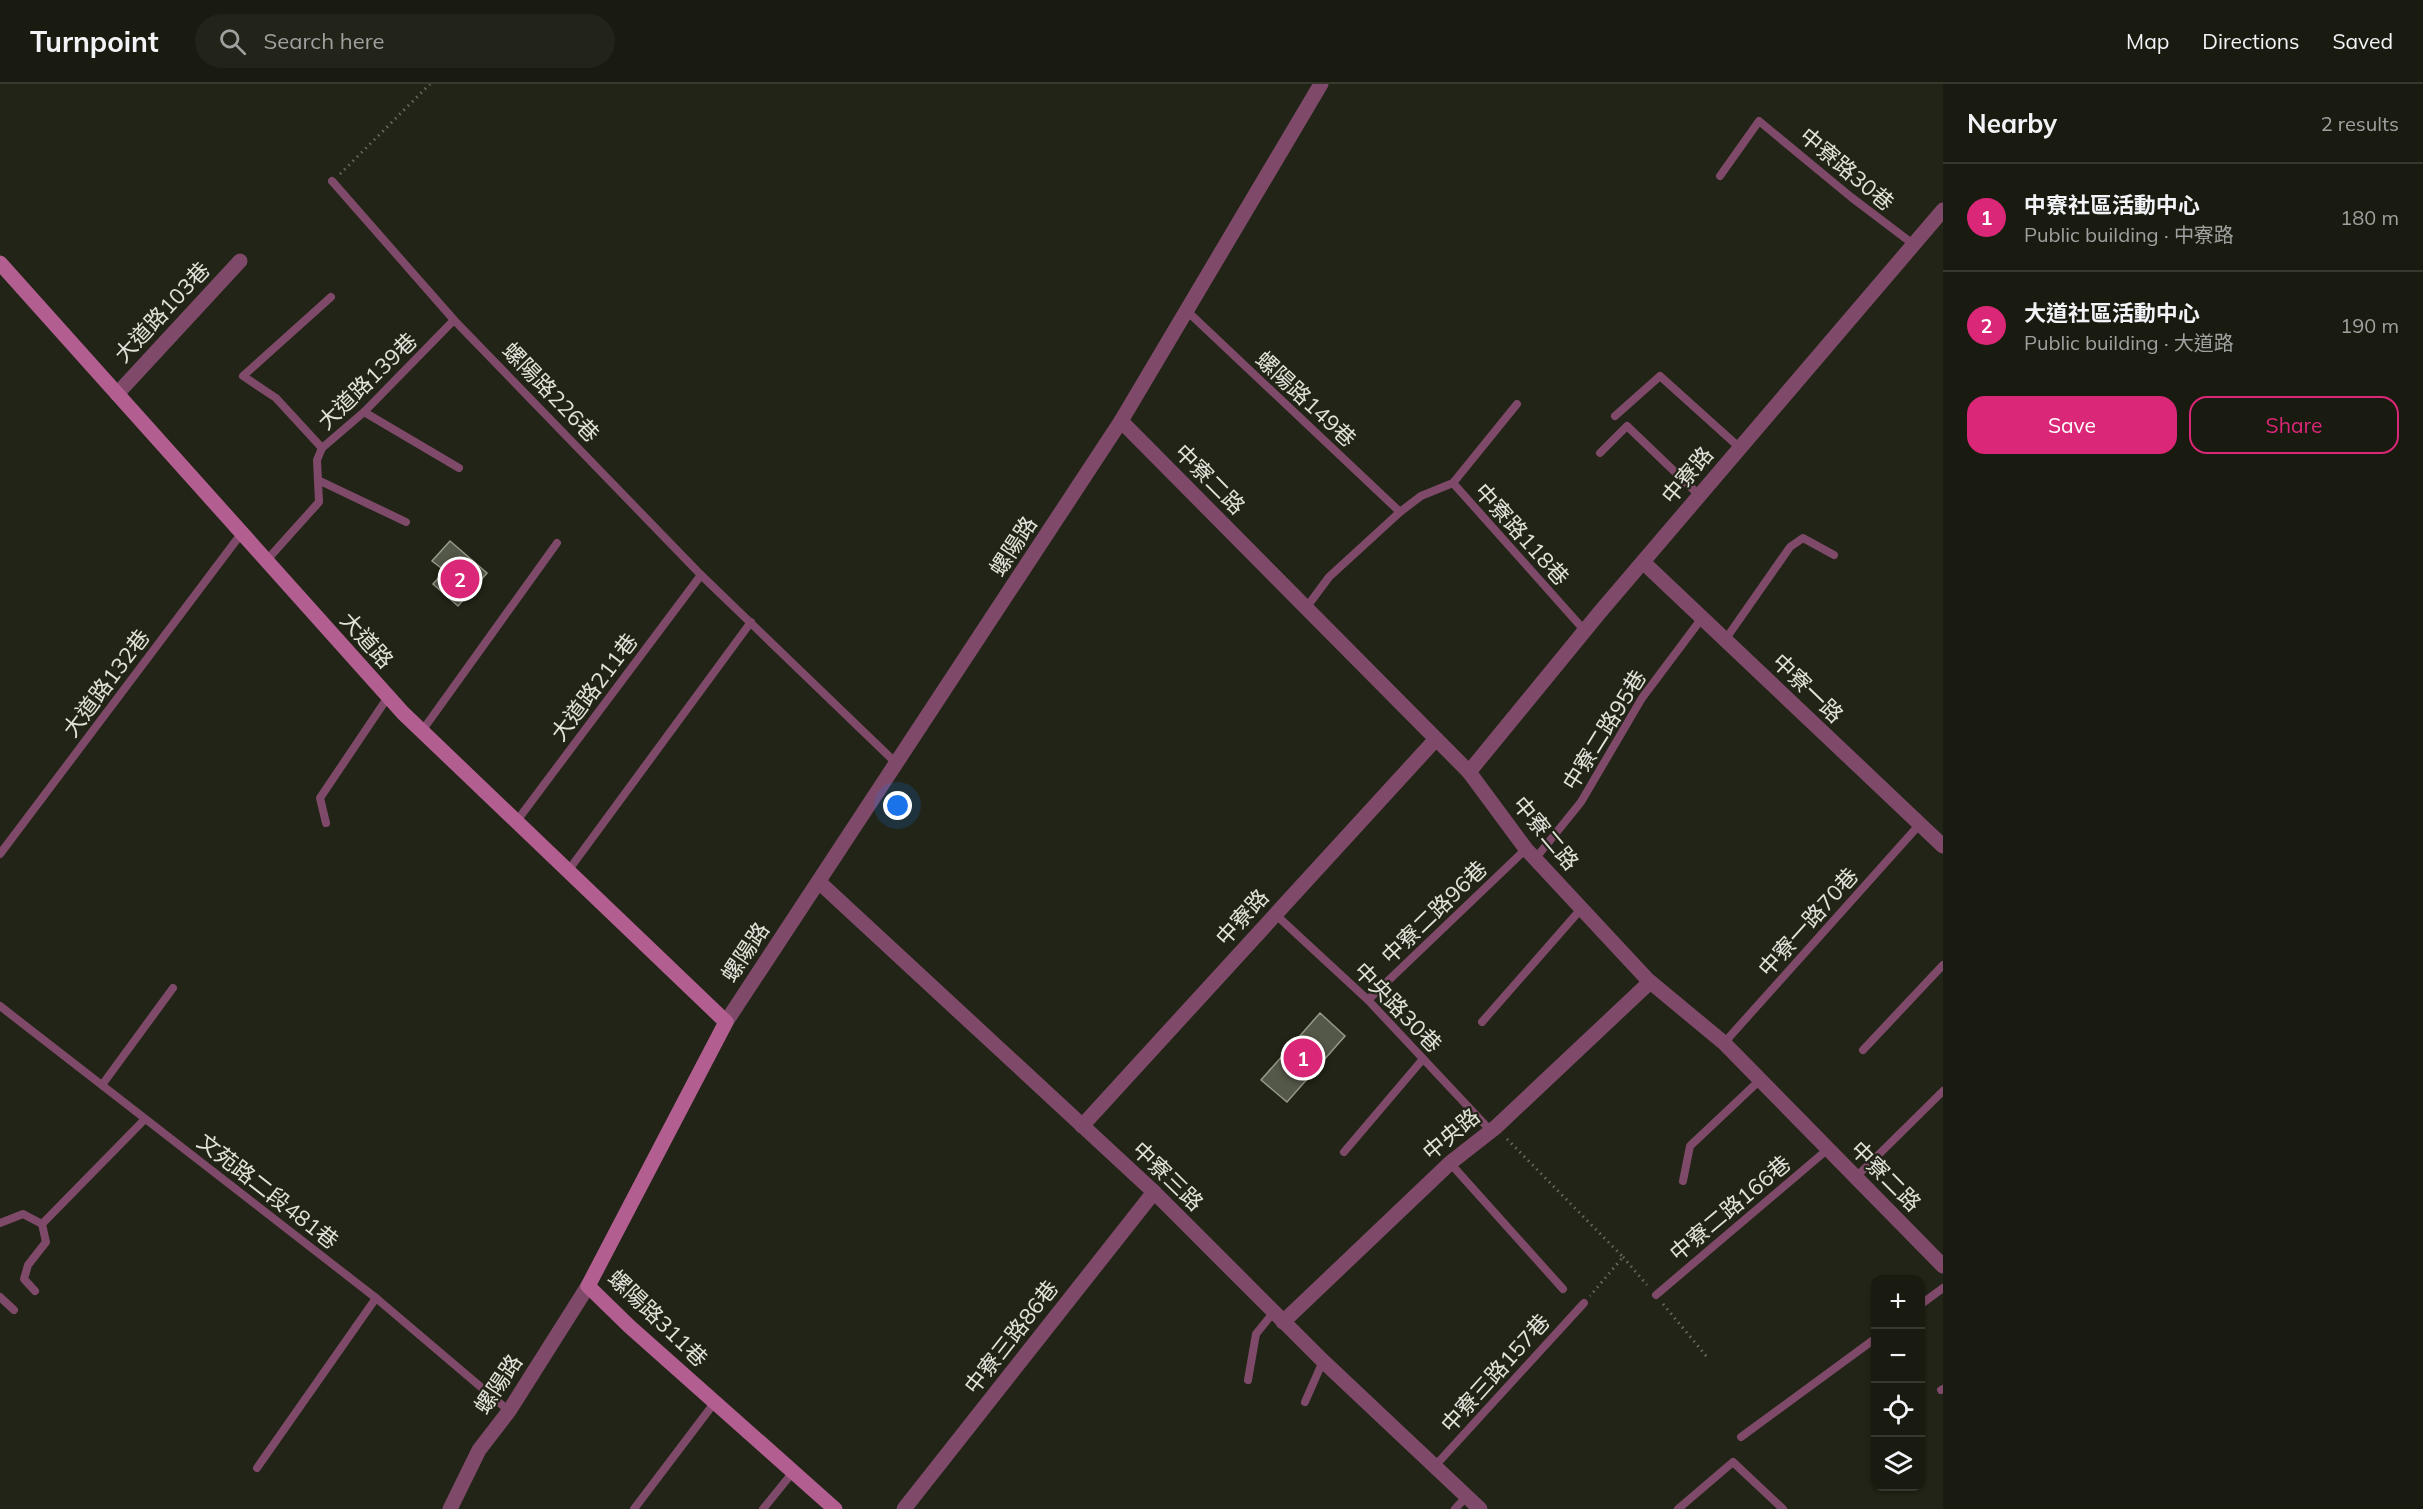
<!DOCTYPE html>
<html lang="en">
<head>
<meta charset="utf-8">
<style>
  :root { --surface:#191b10; --page:#222419; --text:#f1f3f6; --muted:#9fa19f; --line:#373930; --accent:#db2777 }
  body { margin:0; font-family:Mulish,"Noto Sans TC",sans-serif; background:var(--page); color:var(--text) }
  .controls { position:absolute; right:18px; bottom:18px; display:grid; overflow:hidden; border-radius:12px; box-shadow:0 2px 4px #0004 }
  .controls button { width:54px; height:54px; display:grid; place-items:center; padding:0; border:0; border-bottom:2px solid var(--line); background:var(--surface); color:var(--text); font:30px sans-serif }
  .you { position:absolute; left:898px; top:722px; width:21px; height:21px; margin:-15px; border:4px solid #fff; border-radius:50%; background:#1a73e8; box-shadow:0 0 0 9px #1a73e833 }
  .badge { display:grid; place-items:center; width:39px; height:39px; border-radius:50%; background:var(--accent); color:#fff; font-size:20px; font-weight:700 }
  .pin { position:absolute; translate:-50% -50%; border:3px solid #fff; box-shadow:0 2px 6px #0006 }
  .list { margin:0; padding:0; list-style:none }
  h2 { display:flex; justify-content:space-between; align-items:center; height:78px; margin:0; padding:0 24px; font-size:26px }
  h2 small { font-size:20px; font-weight:400; color:var(--muted) }
  .list li { display:grid; grid-template-columns:39px 1fr auto; gap:18px; align-items:center; box-sizing:border-box; height:108px; padding:0 24px; border-top:2px solid var(--line) }
  .list b { display:block; font-size:22px; white-space:nowrap }
  .list p { margin:0; font-size:20px; white-space:nowrap; color:var(--muted) }
  .list em { font-size:20px; font-style:normal; color:var(--muted) }
  .actions { display:flex; gap:12px; padding:18px 24px }
  .actions a { flex:1; padding:14px 0; border:2px solid var(--accent); border-radius:18px; text-align:center; font-size:21px; color:var(--accent) }
  .actions .main { background:var(--accent); color:#fff }
  .icon { flex:none; width:33px; height:33px; fill:none; stroke:currentColor; stroke-width:2; stroke-linecap:round; stroke-linejoin:round }
  .map { position:relative; flex:none; width:1943px; height:1425px; overflow:hidden }
  header { display:flex; align-items:center; gap:36px; box-sizing:border-box; height:84px; padding:0 30px; background:var(--surface); border-bottom:2px solid var(--line) }
  header strong { font-size:28px }
  nav { display:flex; gap:33px; margin-inline-start:auto; font-size:21px }
  .search { width:420px; height:54px; background:var(--page); display:flex; align-items:center; gap:15px; box-sizing:border-box; padding:0 21px; border-radius:33px; color:var(--muted); font-size:22px }
  main { display:flex }
  aside { flex:1; background:var(--surface) }
  .map>svg:first-child { display:block }
</style>
</head>
<body>
<header>
<strong>Turnpoint</strong>
<div class="search"><svg class="icon" aria-label="search" viewBox="0 0 24 24"><circle cx="10" cy="10" r="6"/><path d="M15 15l6 6"/></svg>Search here</div>
<nav><a>Map</a><a>Directions</a><a>Saved</a></nav>
</header>
<main>
<div class="map">
<svg width="1943" height="1425" viewBox="0 0 1943 1425">
  <rect width="100%" height="100%" fill="#212416"/>
  <!-- building -->
  <g fill="#545848" stroke="#969a89" stroke-width="1.5">
    <path d="M 450,457 L 487,489 L 458,522 L 433,500 L 445,487 L 432,477 Z"/>
    <path d="M 1320,929 L 1345,952 L 1287,1018 L 1261,996 Z"/>
  </g>
  <g fill="none" stroke-linecap="round" stroke-linejoin="round">
    <!-- path -->
    <g stroke="#686b5f" stroke-width="3" stroke-dasharray="1.5 4.5" stroke-linecap="butt">
      <path d="M 340,90 L 430,0"/>
      <path d="M 1507,1055 L 1623,1173 L 1590,1212"/>
      <path d="M 1623,1173 L 1647,1201"/>
      <path d="M 1663,1220 L 1707,1273"/>
    </g>
    <!-- lane -->
    <g stroke="#7f4a69" stroke-width="8">
      <path d="M 1720,92 L 1759,37 L 1851,113 L 1913,160"/>
      <path d="M 332,97 L 454,236 L 701,491 L 897,680"/>
      <path d="M 1187,227 L 1400,428"/>
      <path d="M 1517,320 L 1453,399 L 1585,547"/>
      <path d="M 364,328 L 459,384"/>
      <path d="M 1615,332 L 1660,292 L 1740,364"/>
      <path d="M 322,364 L 276,314 L 243,292 L 331,213"/>
      <path d="M 1600,369 L 1627,342 L 1699,411"/>
      <path d="M 318,396 L 406,438"/>
      <path d="M 266,477 L 319,418 L 317,376 L 322,364 L 364,328 L 454,236"/>
      <path d="M 1306,524 L 1329,493 L 1400,428 L 1421,412 L 1453,399"/>
      <path d="M 1725,556 L 1790,463 L 1803,454 L 1834,471"/>
      <path d="M 422,647 L 557,459"/>
      <path d="M 516,738 L 701,491"/>
      <path d="M 326,739 L 320,714 L 388,613"/>
      <path d="M 0,770 L 241,450"/>
      <path d="M 1535,775 L 1581,718 L 1642,614 L 1702,534"/>
      <path d="M 568,787 L 751,538"/>
      <path d="M 1275,830 L 1368,916 L 1490,1046"/>
      <path d="M 1368,916 L 1526,765"/>
      <path d="M 0,922 L 376,1214 L 509,1327"/>
      <path d="M 1482,938 L 1581,825"/>
      <path d="M 1724,959 L 1920,740"/>
      <path d="M 1863,966 L 1943,881"/>
      <path d="M 102,1001 L 173,904"/>
      <path d="M 1344,1068 L 1423,975"/>
      <path d="M 1450,1079 L 1563,1205"/>
      <path d="M 1855,1094 L 1943,1007"/>
      <path d="M 1683,1097 L 1690,1062 L 1760,996"/>
      <path d="M 0,1139 L 23,1130 L 42,1140 L 145,1035"/>
      <path d="M 35,1207 L 24,1195 L 28,1181 L 46,1158 L 42,1140"/>
      <path d="M 1656,1211 L 1828,1065"/>
      <path d="M 0,1213 L 14,1226"/>
      <path d="M 1920,1221 L 1943,1204"/>
      <path d="M 1248,1296 L 1256,1250 L 1273,1229"/>
      <path d="M 1941,1306 L 1943,1305"/>
      <path d="M 1305,1318 L 1323,1277"/>
      <path d="M 1741,1353 L 1876,1254"/>
      <path d="M 1434,1383 L 1584,1219"/>
      <path d="M 257,1384 L 376,1214"/>
      <path d="M 634,1425 L 715,1318"/>
      <path d="M 763,1425 L 793,1388"/>
      <path d="M 1455,1425 L 1466,1413"/>
      <path d="M 1678,1425 L 1733,1378 L 1783,1425"/>
    </g>
    <!-- street -->
    <g stroke="#7f4a69" stroke-width="15">
      <path d="M 117,310 L 240,177"/>
      <path d="M 1121,337 L 1469,688 L 1526,765 L 1648,896 L 1724,959 L 1943,1182"/>
      <path d="M 1643,478 L 1943,762"/>
      <path d="M 1469,688 L 1600,528 L 1943,126"/>
      <path d="M 819,798 L 1154,1108 L 1323,1277 L 1480,1425"/>
      <path d="M 726,938 L 1121,337 L 1321,0"/>
      <path d="M 1082,1042 L 1436,655"/>
      <path d="M 1283,1238 L 1450,1079 L 1496,1043 L 1650,898"/>
      <path d="M 450,1425 L 479,1366 L 509,1327 L 588,1202"/>
      <path d="M 904,1425 L 1154,1108"/>
    </g>
    <!-- secondary -->
    <path stroke="#b35e90" stroke-width="15" d="M 0,179 L 403,629 L 726,938 L 588,1202 L 629,1242 L 835,1425"/>
  </g>
  <g text-anchor="middle" dominant-baseline="central" stroke-width="4.5" stroke-linejoin="round" paint-order="stroke">
    <!-- street labels -->
    <g font-size="22" fill="#e1e3da" stroke="#212416">
      <text transform="translate(1847 85) rotate(40)">中寮路30巷</text>
      <text transform="translate(162 228) rotate(-47)">大道路103巷</text>
      <text transform="translate(367 297) rotate(-44)">大道路139巷</text>
      <text transform="translate(551 308) rotate(46)">螺陽路226巷</text>
      <text transform="translate(1306 315) rotate(43)">螺陽路149巷</text>
      <text transform="translate(1687 391) rotate(-50)">中寮路</text>
      <text transform="translate(1210 395) rotate(45)">中寮二路</text>
      <text transform="translate(1522 450) rotate(48)">中寮路118巷</text>
      <text transform="translate(1013 462) rotate(-57)">螺陽路</text>
      <text transform="translate(367 556) rotate(48)">大道路</text>
      <text transform="translate(106 599) rotate(-53)">大道路132巷</text>
      <text transform="translate(594 603) rotate(-53)">大道路211巷</text>
      <text transform="translate(1808 604) rotate(44)">中寮一路</text>
      <text transform="translate(1604 646) rotate(-58)">中寮二路95巷</text>
      <text transform="translate(1546 749) rotate(50)">中寮二路</text>
      <text transform="translate(1434 828) rotate(-44)">中寮二路96巷</text>
      <text transform="translate(1242 833) rotate(-48)">中寮路</text>
      <text transform="translate(1808 838) rotate(-48)">中寮一路70巷</text>
      <text transform="translate(745 868) rotate(-56)">螺陽路</text>
      <text transform="translate(1398 923) rotate(46)">中央路30巷</text>
      <text transform="translate(1451 1050) rotate(-40)">中央路</text>
      <text transform="translate(1168 1092) rotate(44)">中寮三路</text>
      <text transform="translate(1886 1092) rotate(45)">中寮二路</text>
      <text transform="translate(268 1107) rotate(38)">文苑路二段481巷</text>
      <text transform="translate(1730 1124) rotate(-40)">中寮二路166巷</text>
      <text transform="translate(658 1234) rotate(44)">螺陽路311巷</text>
      <text transform="translate(1011 1253) rotate(-52)">中寮三路86巷</text>
      <text transform="translate(1495 1289) rotate(-48)">中寮三路157巷</text>
      <text transform="translate(498 1300) rotate(-56)">螺陽路</text>
    </g>
  </g>
</svg>
<div class="controls">
<button>+</button>
<button>−</button>
<button><svg class="icon" aria-label="locate" viewBox="0 0 24 24"><circle cx="12" cy="12" r="6"/><path d="M12 2v4M12 18v4M2 12h4M18 12h4"/></svg></button>
<button><svg class="icon" aria-label="layers" viewBox="0 0 24 24"><path d="M12 4l9 5-9 5-9-5zM3 14l9 5 9-5"/></svg></button>
</div>
<div class="you"></div>
<div class="pin badge" style="left:1303px;top:974px">1</div>
<div class="pin badge" style="left:460px;top:495px">2</div>
</div>
<aside>
<h2>Nearby<small>2 results</small></h2>
<ul class="list">
<li><span class="badge">1</span><div><b>中寮社區活動中心</b><p>Public building · 中寮路</p></div><em>180 m</em></li>
<li><span class="badge">2</span><div><b>大道社區活動中心</b><p>Public building · 大道路</p></div><em>190 m</em></li>
</ul>
<div class="actions"><a class="main">Save</a><a>Share</a></div>
</aside>
</main>
</body>
</html>
